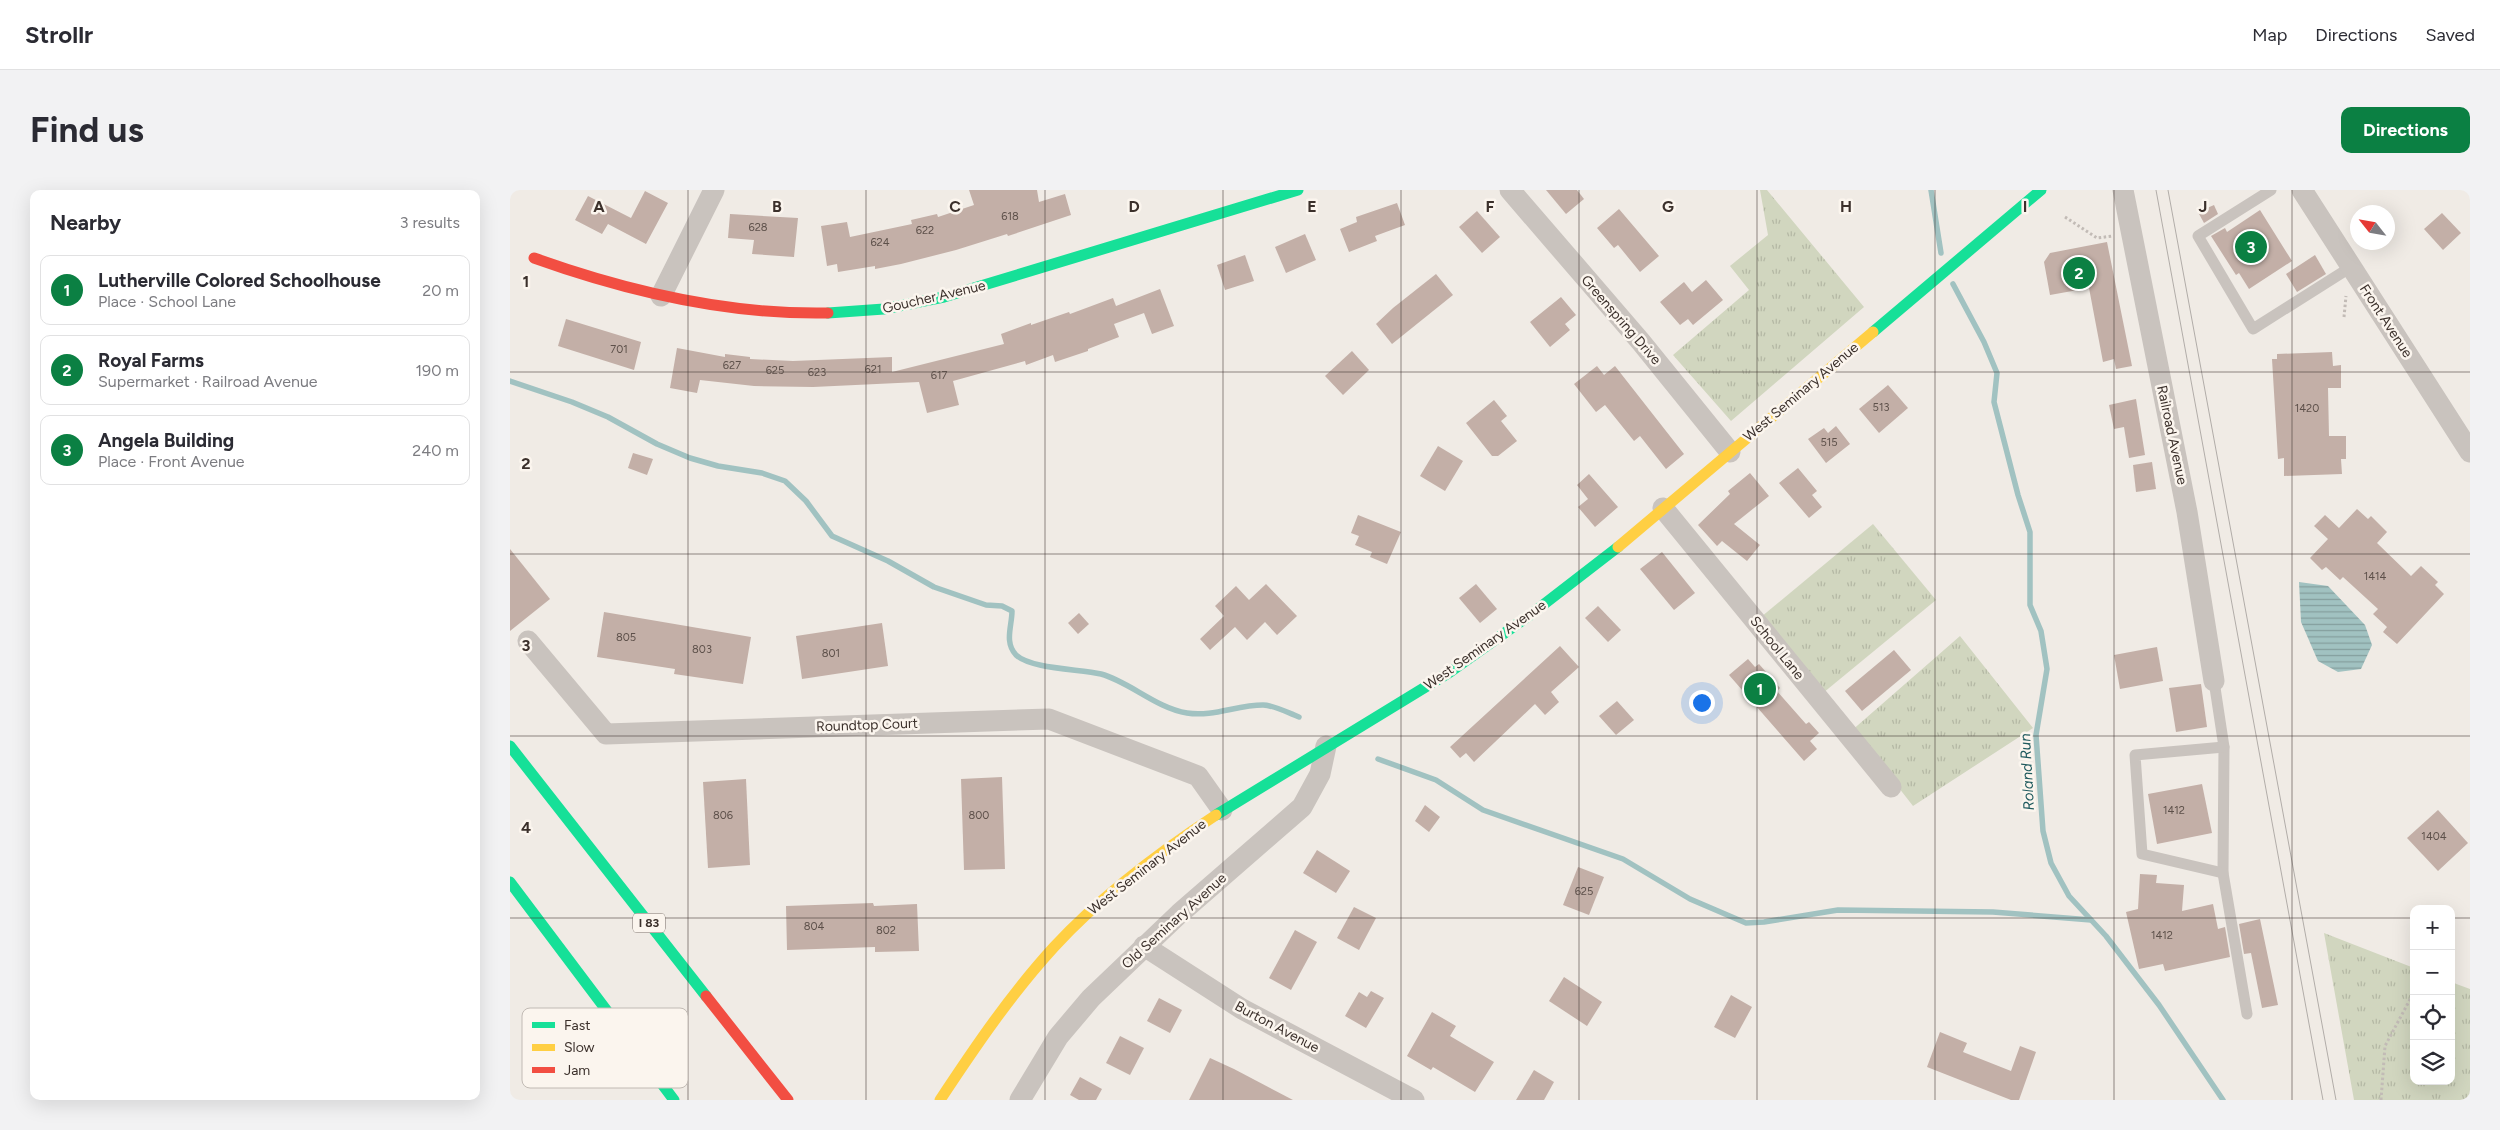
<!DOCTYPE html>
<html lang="en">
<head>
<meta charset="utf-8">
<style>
  :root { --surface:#fff; --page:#f2f2f3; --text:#2b2b33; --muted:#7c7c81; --line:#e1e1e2; --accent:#0b8043 }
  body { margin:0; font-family:Figtree,sans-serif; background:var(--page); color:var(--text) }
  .controls { position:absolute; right:15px; bottom:15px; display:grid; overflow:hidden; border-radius:10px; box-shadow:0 5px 20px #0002 }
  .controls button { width:45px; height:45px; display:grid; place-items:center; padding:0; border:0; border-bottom:1px solid var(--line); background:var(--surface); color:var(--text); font:25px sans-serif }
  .compass { position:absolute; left:1840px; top:15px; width:45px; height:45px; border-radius:50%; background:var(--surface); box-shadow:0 5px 20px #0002; rotate:301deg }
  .you { position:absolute; left:1191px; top:512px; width:18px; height:18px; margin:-12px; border:4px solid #fff; border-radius:50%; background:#1a73e8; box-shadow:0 0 0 8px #1a73e833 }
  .badge { display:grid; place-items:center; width:32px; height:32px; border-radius:50%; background:var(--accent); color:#fff; font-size:16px; font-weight:700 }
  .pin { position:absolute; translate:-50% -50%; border:2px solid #fff; box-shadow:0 1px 5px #0006 }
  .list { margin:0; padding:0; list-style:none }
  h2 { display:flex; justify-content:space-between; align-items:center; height:65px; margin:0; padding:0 20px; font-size:21px }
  h2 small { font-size:16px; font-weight:400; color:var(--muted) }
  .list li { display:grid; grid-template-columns:32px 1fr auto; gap:15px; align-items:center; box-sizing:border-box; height:70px; margin:0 10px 10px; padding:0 10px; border:1px solid var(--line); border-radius:10px }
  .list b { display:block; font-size:19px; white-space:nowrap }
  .list p { margin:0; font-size:16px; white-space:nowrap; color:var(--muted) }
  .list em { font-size:16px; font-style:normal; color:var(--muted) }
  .icon { flex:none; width:28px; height:28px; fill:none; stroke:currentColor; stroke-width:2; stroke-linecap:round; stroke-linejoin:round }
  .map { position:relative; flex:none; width:1960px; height:910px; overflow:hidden; border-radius:10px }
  header { display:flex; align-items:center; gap:30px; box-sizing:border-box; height:70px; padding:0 25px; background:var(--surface); border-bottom:1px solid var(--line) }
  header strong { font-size:24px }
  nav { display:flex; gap:28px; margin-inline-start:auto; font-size:18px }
  .intro { display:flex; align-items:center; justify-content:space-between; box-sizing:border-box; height:120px; padding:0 30px }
  h1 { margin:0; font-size:35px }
  .button { padding:12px 22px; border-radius:10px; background:var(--accent); color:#fff; font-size:18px; font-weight:700 }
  main { display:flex; gap:30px; padding:0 30px }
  aside { flex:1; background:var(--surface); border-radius:10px; box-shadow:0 5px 20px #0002 }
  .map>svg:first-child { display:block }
</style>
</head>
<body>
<header>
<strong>Strollr</strong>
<nav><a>Map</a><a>Directions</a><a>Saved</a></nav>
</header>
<div class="intro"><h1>Find us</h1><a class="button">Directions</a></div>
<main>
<aside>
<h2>Nearby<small>3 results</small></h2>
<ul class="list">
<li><span class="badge">1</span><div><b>Lutherville Colored Schoolhouse</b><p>Place · School Lane</p></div><em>20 m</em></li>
<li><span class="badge">2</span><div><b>Royal Farms</b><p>Supermarket · Railroad Avenue</p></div><em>190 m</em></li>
<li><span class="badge">3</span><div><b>Angela Building</b><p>Place · Front Avenue</p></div><em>240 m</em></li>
</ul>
</aside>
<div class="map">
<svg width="1960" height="910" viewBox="0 0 1960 910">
  <defs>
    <pattern id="grass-tufts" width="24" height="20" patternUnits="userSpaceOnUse" patternTransform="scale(1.25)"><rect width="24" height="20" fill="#d1d6bf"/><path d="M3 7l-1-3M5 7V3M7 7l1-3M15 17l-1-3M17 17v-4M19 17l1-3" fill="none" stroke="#b4b8a4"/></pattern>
    <pattern id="water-rules" width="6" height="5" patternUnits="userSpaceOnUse" patternTransform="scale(1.25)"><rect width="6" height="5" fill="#a1c2c1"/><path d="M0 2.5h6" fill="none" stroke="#849e9d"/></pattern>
  </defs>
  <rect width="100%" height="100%" fill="#f0ebe5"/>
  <!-- grass -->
  <g fill="url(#grass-tufts)">
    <path d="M 1250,0 L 1257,0 L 1354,117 L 1221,231 L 1163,165 L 1239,100 L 1220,76 L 1258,45 Z"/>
    <path d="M 1363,334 L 1426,410 L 1313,503 L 1251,427 Z"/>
    <path d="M 1450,446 L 1523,538 L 1403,616 L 1371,575 L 1340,542 Z"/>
    <path d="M 1814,743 L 1904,778 L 1904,891 L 1941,891 L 1941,792 L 1960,799 L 1960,910 L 1844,910 Z"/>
  </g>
  <!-- water -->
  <path fill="url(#water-rules)" d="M 1789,392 L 1818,396 L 1855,435 L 1862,455 L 1851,479 L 1828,482 L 1808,471 L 1791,432 Z"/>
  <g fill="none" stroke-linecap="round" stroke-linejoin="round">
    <!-- stream -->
    <g stroke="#a1c2c1" stroke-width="5.5">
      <path d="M 1421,0 L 1431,63"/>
      <path d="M 1443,94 L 1474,152 L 1487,183 L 1484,212 L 1508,305 L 1520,342 L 1520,415 L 1531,441 L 1537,479 L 1526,545 L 1533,641 L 1541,673 L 1559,706 L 1596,746 L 1649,815 L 1713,910"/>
      <path d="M 0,191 L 62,212 L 98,227 L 147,254 L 180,268 L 208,276 L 252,283 L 275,291 L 296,311 L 322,346 L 378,371 L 424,397 L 476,415 L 492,416 L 502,421 C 502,436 494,452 506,465 C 521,479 569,479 591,484 C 620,492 646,518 677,523 C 703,527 727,515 753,515 C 764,515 778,523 789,527"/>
      <path d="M 868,569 L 926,590 L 973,620 L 1113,669 L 1180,709 L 1236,733 L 1254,732 L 1328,720 L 1483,722 L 1581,730"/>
    </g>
  </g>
  <!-- building -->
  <g fill="#c3afa7">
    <path d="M 459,0 L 527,0 L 529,12 L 555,4 L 561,25 L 498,46 L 497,44 L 446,60 L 391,74 L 365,79 L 365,76 L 328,82 L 327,74 L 317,76 L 311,36 L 337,32 L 340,47 L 402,34 L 401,30 L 427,24 L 428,27 L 464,15 Z"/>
    <path d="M 1036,0 L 1067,0 L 1074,9 L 1056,24 Z"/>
    <path d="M 135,1 L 158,13 L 136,54 L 98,34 L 92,44 L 65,30 L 78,6 L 121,28 Z"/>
    <path d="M 887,13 L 895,35 L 865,46 L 867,51 L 839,62 L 830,39 L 847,32 L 846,27 Z"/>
    <path d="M 1704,15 L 1708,24 L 1694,33 L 1688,22 Z"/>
    <path d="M 1109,19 L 1149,66 L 1130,82 L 1108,55 L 1104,58 L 1087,38 Z"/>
    <path d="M 1750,20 L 1782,71 L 1739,99 L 1729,83 L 1726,85 L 1701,46 L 1715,38 L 1717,42 Z"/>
    <path d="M 967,21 L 990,47 L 972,63 L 949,37 Z"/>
    <path d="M 1932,23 L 1951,43 L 1933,60 L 1914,39 Z"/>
    <path d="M 220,24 L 288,28 L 284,67 L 242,64 L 244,50 L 218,48 Z"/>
    <path d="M 795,44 L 806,70 L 776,83 L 765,57 Z"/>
    <path d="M 1597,52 L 1622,176 L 1606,179 L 1604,169 L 1593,172 L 1579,98 L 1540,105 L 1534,72 L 1540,63 Z"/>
    <path d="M 735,65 L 744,91 L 715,100 L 707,75 Z"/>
    <path d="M 1805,65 L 1816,84 L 1787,102 L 1776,84 Z"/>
    <path d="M 926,84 L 943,105 L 882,154 L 866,134 L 883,118 Z"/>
    <path d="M 1196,90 L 1213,110 L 1183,135 L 1178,129 L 1170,135 L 1150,112 L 1174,92 L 1182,102 Z"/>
    <path d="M 650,99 L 664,136 L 642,144 L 634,123 L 604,134 L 609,147 L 578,159 L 578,161 L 545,172 L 543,165 L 516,175 L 515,171 L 443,191 L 449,215 L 417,223 L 409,192 L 303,197 L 244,196 L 190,190 L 187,203 L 160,198 L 167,158 L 215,167 L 215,164 L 240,167 L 240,169 L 283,171 L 382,167 L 382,182 L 494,154 L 491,144 L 521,133 L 521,135 L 559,122 L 560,124 L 603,108 L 606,116 Z"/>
    <path d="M 1051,107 L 1066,125 L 1055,134 L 1060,140 L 1040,157 L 1020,132 Z"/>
    <path d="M 56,129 L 131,152 L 124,180 L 48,156 Z"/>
    <path d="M 842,161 L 859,180 L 833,205 L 815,186 Z"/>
    <path d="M 1822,162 L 1823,176 L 1831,175 L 1831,198 L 1818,198 L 1819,246 L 1836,246 L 1836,269 L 1831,269 L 1832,284 L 1774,286 L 1774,268 L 1768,269 L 1762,169 L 1767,169 L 1767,164 Z"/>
    <path d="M 1087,176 L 1094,185 L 1105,176 L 1174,264 L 1156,279 L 1130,246 L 1124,251 L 1095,215 L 1086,222 L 1064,194 Z"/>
    <path d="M 1378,195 L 1398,218 L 1369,243 L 1349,219 Z"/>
    <path d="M 1626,209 L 1635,265 L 1619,268 L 1614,237 L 1604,239 L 1599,215 Z"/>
    <path d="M 984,210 L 997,226 L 991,231 L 1007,251 L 988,266 L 982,266 L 956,233 Z"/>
    <path d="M 1326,236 L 1340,254 L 1316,273 L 1298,249 L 1314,238 L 1318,243 Z"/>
    <path d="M 928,256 L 953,271 L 935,301 L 910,286 Z"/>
    <path d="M 123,263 L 143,269 L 137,285 L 118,278 Z"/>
    <path d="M 1642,272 L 1646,299 L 1626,302 L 1623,275 Z"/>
    <path d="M 1288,278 L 1307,301 L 1302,305 L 1312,317 L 1299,328 L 1269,293 Z"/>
    <path d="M 1240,283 L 1259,306 L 1224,334 L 1250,355 L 1237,371 L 1212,351 L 1207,356 L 1188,335 L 1220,304 L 1218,301 Z"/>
    <path d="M 1079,284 L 1108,317 L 1085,337 L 1068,317 L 1078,309 L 1067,295 Z"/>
    <path d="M 1847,319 L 1858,329 L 1861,326 L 1877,342 L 1867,353 L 1901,386 L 1911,376 L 1928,392 L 1925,395 L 1934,404 L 1887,454 L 1873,442 L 1877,437 L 1863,424 L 1868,419 L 1833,387 L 1830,390 L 1816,377 L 1812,380 L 1800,368 L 1818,349 L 1804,336 L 1815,325 L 1829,338 Z"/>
    <path d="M 848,325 L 891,342 L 877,374 L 860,367 L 862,362 L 845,355 L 849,346 L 841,343 Z"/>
    <path d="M 0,359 L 40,409 L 0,441 Z"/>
    <path d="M 1152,362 L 1185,403 L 1164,420 L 1130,379 Z"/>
    <path d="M 756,394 L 787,426 L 767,445 L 755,432 L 737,450 L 725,437 L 700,460 L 690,449 L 714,426 L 705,416 L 726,396 L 739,410 Z"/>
    <path d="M 966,394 L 987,419 L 970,433 L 949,408 Z"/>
    <path d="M 1088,416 L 1111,440 L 1098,452 L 1075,428 Z"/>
    <path d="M 94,422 L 241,447 L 233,494 L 164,484 L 165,479 L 87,467 Z"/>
    <path d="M 569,423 L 579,434 L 568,444 L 558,433 Z"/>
    <path d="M 372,433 L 378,476 L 292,489 L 286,446 Z"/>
    <path d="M 1050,456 L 1069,477 L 1041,502 L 1049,512 L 1035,525 L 1025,514 L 964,572 L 956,563 L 950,568 L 940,557 Z"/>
    <path d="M 1647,457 L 1653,491 L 1610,499 L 1604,465 Z"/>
    <path d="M 1384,460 L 1401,480 L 1352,521 L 1335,501 Z"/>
    <path d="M 1238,469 L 1245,477 L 1249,474 L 1270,498 L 1267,501 L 1296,534 L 1299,532 L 1309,543 L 1300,551 L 1307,559 L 1294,571 L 1219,485 Z"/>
    <path d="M 1691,494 L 1697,537 L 1666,542 L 1659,498 Z"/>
    <path d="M 1107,511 L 1124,530 L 1106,545 L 1089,526 Z"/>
    <path d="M 492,587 L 495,679 L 454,680 L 451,589 Z"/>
    <path d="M 236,589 L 240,675 L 198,678 L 193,592 Z"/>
    <path d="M 1692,594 L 1702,643 L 1647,654 L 1638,604 Z"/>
    <path d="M 915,615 L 930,627 L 919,642 L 905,631 Z"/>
    <path d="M 1928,620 L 1958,653 L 1928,681 L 1897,648 Z"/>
    <path d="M 807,660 L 840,681 L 826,703 L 793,683 Z"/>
    <path d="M 1068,677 L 1094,687 L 1079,725 L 1053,715 Z"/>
    <path d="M 1630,684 L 1647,685 L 1646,693 L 1674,695 L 1672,721 L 1703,714 L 1708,739 L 1715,737 L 1720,767 L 1655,781 L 1653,774 L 1629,779 L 1616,722 L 1628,719 Z"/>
    <path d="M 363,713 L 364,716 L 407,714 L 409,761 L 365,762 L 365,757 L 277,760 L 276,716 Z"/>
    <path d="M 844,717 L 866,728 L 849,760 L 827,748 Z"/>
    <path d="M 1750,729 L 1768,815 L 1752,818 L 1741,763 L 1734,764 L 1729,734 Z"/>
    <path d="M 785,740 L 807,752 L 781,800 L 759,788 Z"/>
    <path d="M 1054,787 L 1092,812 L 1077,836 L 1039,811 Z"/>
    <path d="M 861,801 L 874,808 L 856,838 L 835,826 L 849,802 L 857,807 Z"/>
    <path d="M 1221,805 L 1242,817 L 1225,848 L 1204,837 Z"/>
    <path d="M 649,808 L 672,820 L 660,843 L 637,831 Z"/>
    <path d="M 922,822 L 946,836 L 940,846 L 984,872 L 965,902 L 923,877 L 921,880 L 897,866 Z"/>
    <path d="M 1430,842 L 1457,853 L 1453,862 L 1501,881 L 1510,856 L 1526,862 L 1509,910 L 1501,910 L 1417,877 Z"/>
    <path d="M 610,846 L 634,858 L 620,885 L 596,873 Z"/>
    <path d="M 700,868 L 724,879 L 783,910 L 679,910 Z"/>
    <path d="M 1024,880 L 1044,892 L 1034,910 L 1006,910 Z"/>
    <path d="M 570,887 L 592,899 L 586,910 L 569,910 L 560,905 Z"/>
  </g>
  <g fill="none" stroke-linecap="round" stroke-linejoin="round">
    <!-- path -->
    <g stroke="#c2bbb6" stroke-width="3" stroke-dasharray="2.5 2.5" stroke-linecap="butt">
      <path d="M 1555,27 L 1587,48 L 1603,46"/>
      <path d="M 1834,127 L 1836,106"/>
      <path d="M 1941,756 L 1942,755"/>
      <path d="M 1871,910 L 1875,856 L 1904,802"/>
    </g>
    <!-- lane -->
    <g stroke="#c9c3be" stroke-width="11">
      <path d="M 1761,0 L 1688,46 L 1743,139 L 1841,77"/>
      <path d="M 1704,491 L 1714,557 L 1713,683 L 1737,824"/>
      <path d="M 1713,683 L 1632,664 L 1625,565 L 1714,557"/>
    </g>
    <!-- street -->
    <g stroke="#c9c3be" stroke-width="21">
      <path d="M 1000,0 L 1131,152 L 1220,262"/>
      <path d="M 1613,0 L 1677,322 L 1704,491"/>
      <path d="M 1792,0 L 1960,262"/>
      <path d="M 151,106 L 204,0"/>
      <path d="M 1153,318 L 1381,597"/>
      <path d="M 18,451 L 96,544 L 539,529 L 688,586 L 712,620"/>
      <path d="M 634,756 L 732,819 L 904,910"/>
      <path d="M 510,910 L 548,847 L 581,808 L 669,724 L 792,617 L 810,584 L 816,556"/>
    </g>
    <!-- fast -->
    <g stroke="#16e098" stroke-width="11">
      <path d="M 318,123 L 374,119 L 434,107 L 788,0"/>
      <path d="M 1363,142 L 1531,0"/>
      <path d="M 0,556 L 196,806"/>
      <path d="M 706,625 L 940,482 L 1020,425 L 1108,357"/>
      <path d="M 0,692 L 164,910"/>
    </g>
    <!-- slow -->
    <g stroke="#ffcf43" stroke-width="11">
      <path d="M 1108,357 L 1363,142"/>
      <path d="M 430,910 C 465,857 501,804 544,757 C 591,706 648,663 706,625"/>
    </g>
    <!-- jam -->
    <g stroke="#f24e42" stroke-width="11">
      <path d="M 24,68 C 119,102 217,125 318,123"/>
      <path d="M 196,806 L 278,910"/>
    </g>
    <!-- tram -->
    <g stroke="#b1aca8" stroke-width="1">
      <path d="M 1646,0 L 1813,910"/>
      <path d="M 1658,0 L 1826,910"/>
    </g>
  </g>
  <!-- grid -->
  <path fill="none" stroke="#3b302b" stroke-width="1" stroke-opacity="0.55" d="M 178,0 L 178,910M 356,0 L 356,910M 535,0 L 535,910M 713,0 L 713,910M 891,0 L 891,910M 1069,0 L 1069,910M 1247,0 L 1247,910M 1425,0 L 1425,910M 1604,0 L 1604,910M 1782,0 L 1782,910M 0,182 L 1960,182M 0,364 L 1960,364M 0,546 L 1960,546M 0,728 L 1904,728M 1941,728 L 1960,728"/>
  <g text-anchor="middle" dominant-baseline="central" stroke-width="5" stroke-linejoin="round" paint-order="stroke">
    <!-- number labels -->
    <g font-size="11" fill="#5d504a">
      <text x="500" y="26">618</text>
      <text x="248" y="37">628</text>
      <text x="415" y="40">622</text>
      <text x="370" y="52">624</text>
      <text x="109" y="159">701</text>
      <text x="222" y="175">627</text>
      <text x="363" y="179">621</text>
      <text x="265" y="180">625</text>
      <text x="307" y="182">623</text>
      <text x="429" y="185">617</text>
      <text x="1371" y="217">513</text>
      <text x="1797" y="218">1420</text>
      <text x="1319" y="252">515</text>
      <text x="1865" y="386">1414</text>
      <text x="116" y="447">805</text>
      <text x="192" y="459">803</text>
      <text x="321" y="463">801</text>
      <text x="1664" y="620">1412</text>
      <text x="213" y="625">806</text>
      <text x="469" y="625">800</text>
      <text x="1924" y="646">1404</text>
      <text x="1074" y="701">625</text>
      <text x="304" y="736">804</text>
      <text x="376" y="740">802</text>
      <text x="1652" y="745">1412</text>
    </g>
    <!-- shield labels -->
    <rect fill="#fbf5ee" stroke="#756b66" stroke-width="1" x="123" y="723.5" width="32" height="19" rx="4"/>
    <g font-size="12" font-weight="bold" fill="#3b302b">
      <text x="139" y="733">I 83</text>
    </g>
    <!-- street labels -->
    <g font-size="14" fill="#3b302b" stroke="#fbf5ee">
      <text transform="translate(424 107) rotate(-13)">Goucher Avenue</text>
      <text transform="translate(1111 130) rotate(49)">Greenspring Drive</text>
      <text transform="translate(1876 131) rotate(57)">Front Avenue</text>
      <text transform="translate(1291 202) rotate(-40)">West Seminary Avenue</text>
      <text transform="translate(1662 245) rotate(78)">Railroad Avenue</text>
      <text transform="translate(975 455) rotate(-35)">West Seminary Avenue</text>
      <text transform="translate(1267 458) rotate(51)">School Lane</text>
      <text transform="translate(357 535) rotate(-2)">Roundtop Court</text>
      <text transform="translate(637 677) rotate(-38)">West Seminary Avenue</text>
      <text transform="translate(664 731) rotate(-42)">Old Seminary Avenue</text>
      <text transform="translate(767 837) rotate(28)">Burton Avenue</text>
    </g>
    <!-- water labels -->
    <g font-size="15" font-style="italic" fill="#1f5a5e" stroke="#fbf5ee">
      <text transform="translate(1517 582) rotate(-93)">Roland Run</text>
    </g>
  </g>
  <!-- legend -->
  <rect x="12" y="818" width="166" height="80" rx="8" fill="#fbf5ee" stroke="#c1bab4" stroke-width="1"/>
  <rect x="22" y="832" width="23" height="6" fill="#16e098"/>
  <rect x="22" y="854" width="23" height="7" fill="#ffcf43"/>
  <rect x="22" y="877" width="23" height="6" fill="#f24e42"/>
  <g font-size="14" fill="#3b302b">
    <text x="54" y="840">Fast</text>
    <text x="54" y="862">Slow</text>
    <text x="54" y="885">Jam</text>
  </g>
  <g font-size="16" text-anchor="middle" font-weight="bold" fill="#3b302b" stroke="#fbf5ee" stroke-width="5" stroke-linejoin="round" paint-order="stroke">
    <text x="89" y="22">A</text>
    <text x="267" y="22">B</text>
    <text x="445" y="22">C</text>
    <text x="624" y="22">D</text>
    <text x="802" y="22">E</text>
    <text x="980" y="22">F</text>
    <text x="1158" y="22">G</text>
    <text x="1336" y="22">H</text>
    <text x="1515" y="22">I</text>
    <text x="1693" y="22">J</text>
    <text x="16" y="97">1</text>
    <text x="16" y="279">2</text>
    <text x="16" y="461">3</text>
    <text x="16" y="643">4</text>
  </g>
</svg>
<div class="controls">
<button>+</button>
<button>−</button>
<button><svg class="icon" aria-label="locate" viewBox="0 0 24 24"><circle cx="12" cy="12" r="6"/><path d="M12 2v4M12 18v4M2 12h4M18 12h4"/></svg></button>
<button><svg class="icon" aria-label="layers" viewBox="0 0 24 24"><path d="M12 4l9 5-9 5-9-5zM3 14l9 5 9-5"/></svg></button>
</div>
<svg class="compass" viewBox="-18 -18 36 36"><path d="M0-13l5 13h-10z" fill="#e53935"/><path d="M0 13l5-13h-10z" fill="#7c7c81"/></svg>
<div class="you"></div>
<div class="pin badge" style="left:1250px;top:499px">1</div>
<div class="pin badge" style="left:1569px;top:83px">2</div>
<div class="pin badge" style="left:1741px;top:57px">3</div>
</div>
</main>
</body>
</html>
